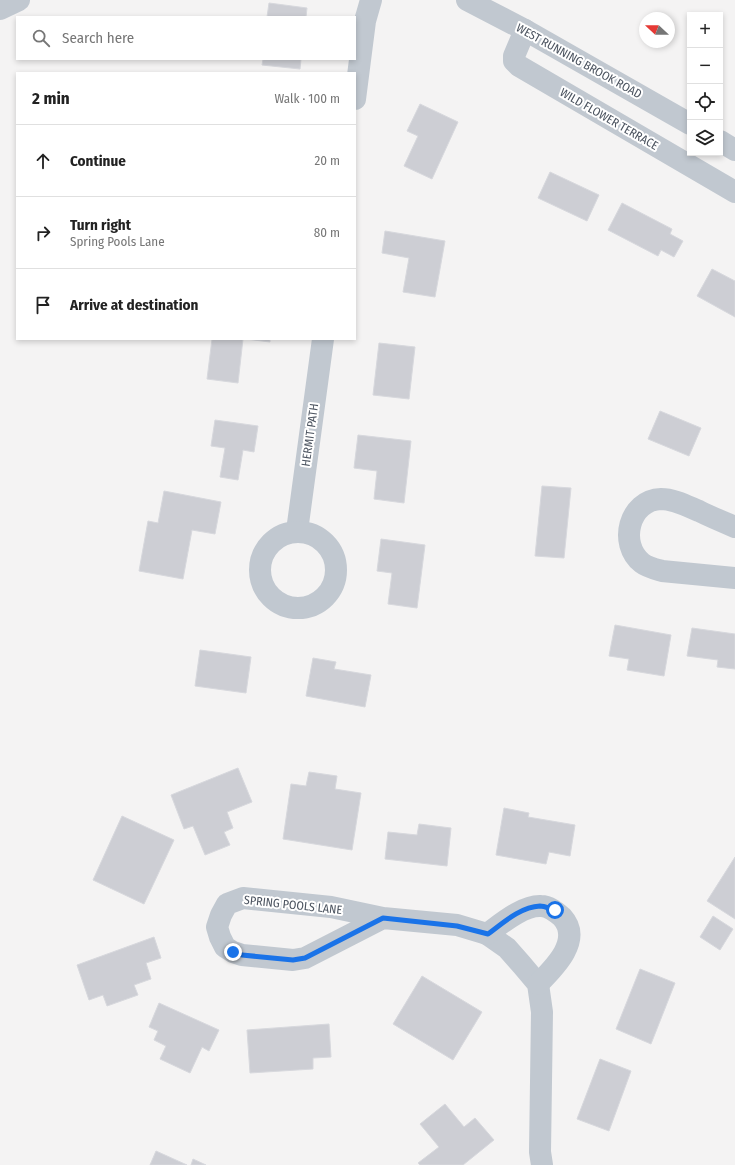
<!DOCTYPE html>
<html lang="en">
<head>
<meta charset="utf-8">
<style>
  :root { --surface:#fff; --page:#f6f6f6; --text:#222; --muted:#767676; --line:#e0e0e0 }
  body { margin:0; font-family:"Fira Sans Condensed",sans-serif; background:var(--page); color:var(--text) }
  .controls { position:absolute; right:12px; top:12px; display:grid; overflow:hidden; border-radius:0px; box-shadow:0 2px 6px #0003 }
  .controls button { width:36px; height:36px; display:grid; place-items:center; padding:0; border:0; border-bottom:1px solid var(--line); background:var(--surface); color:var(--text); font:20px sans-serif }
  .compass { position:absolute; left:639px; top:12px; width:36px; height:36px; border-radius:50%; background:var(--surface); box-shadow:0 2px 6px #0003; rotate:292deg }
  .stop { position:absolute; width:12px; height:12px; margin:-9px; border:3px solid #1a73e8; border-radius:50%; background:#fff }
  .stop.end { background:#1a73e8; border-color:#fff; box-shadow:0 1px 4px #0008 }
  .list { margin:0; padding:0; list-style:none }
  h2 { display:flex; justify-content:space-between; align-items:center; height:52px; margin:0; padding:0 16px; font-size:17px }
  h2 small { font-size:13px; font-weight:400; color:var(--muted) }
  .list li { display:grid; grid-template-columns:26px 1fr auto; gap:12px; align-items:center; box-sizing:border-box; height:72px; padding:0 16px; border-top:1px solid var(--line) }
  .list b { display:block; font-size:15px; white-space:nowrap }
  .list p { margin:0; font-size:13px; white-space:nowrap; color:var(--muted) }
  .list em { font-size:13px; font-style:normal; color:var(--muted) }
  .icon { flex:none; width:22px; height:22px; fill:none; stroke:currentColor; stroke-width:2; stroke-linecap:round; stroke-linejoin:round }
  .map { position:relative; flex:none; width:735px; height:1165px; overflow:hidden }
  .search { position:absolute; background:var(--surface); box-shadow:0 2px 6px #0003; left:16px; top:16px; width:340px; height:44px; display:flex; align-items:center; gap:10px; box-sizing:border-box; padding:0 14px; border-radius:0px; color:var(--muted); font-size:15px }
  .panel { position:absolute; background:var(--surface); box-shadow:0 2px 6px #0003; left:16px; top:72px; width:340px; height:268px; border-radius:0px }
  .map>svg:first-child { display:block }
</style>
</head>
<body>
<div class="map">
<svg width="735" height="1165" viewBox="0 0 735 1165">
  <rect width="100%" height="100%" fill="#f4f3f3"/>
  <!-- building -->
  <g fill="#cdced4" stroke="#d7d8dd">
    <path d="M 269,3 L 307,8 L 306,17 L 267,17 Z"/>
    <path d="M 263,59 L 301,59 L 300,69 L 262,65 Z"/>
    <path d="M 420,104 L 458,122 L 432,179 L 404,166 L 418,136 L 407,131 Z"/>
    <path d="M 550,172 L 599,195 L 587,221 L 538,198 Z"/>
    <path d="M 622,203 L 672,229 L 670,234 L 683,241 L 674,257 L 661,250 L 658,256 L 608,230 Z"/>
    <path d="M 385,231 L 445,241 L 435,297 L 403,292 L 409,258 L 382,253 Z"/>
    <path d="M 712,269 L 735,281 L 735,317 L 697,296 Z"/>
    <path d="M 212,339 L 243,339 L 238,383 L 207,379 Z"/>
    <path d="M 246,339 L 270,339 L 270,342 Z"/>
    <path d="M 379,343 L 415,347 L 409,399 L 373,395 Z"/>
    <path d="M 660,411 L 701,428 L 689,456 L 648,439 Z"/>
    <path d="M 215,420 L 258,426 L 254,452 L 243,450 L 238,480 L 220,477 L 225,448 L 211,446 Z"/>
    <path d="M 358,435 L 411,441 L 404,503 L 374,499 L 377,471 L 354,468 Z"/>
    <path d="M 542,486 L 571,488 L 564,558 L 535,556 Z"/>
    <path d="M 164,491 L 221,502 L 215,534 L 192,530 L 183,579 L 139,571 L 148,521 L 158,523 Z"/>
    <path d="M 381,539 L 425,545 L 417,608 L 388,604 L 392,573 L 377,571 Z"/>
    <path d="M 615,625 L 671,635 L 664,676 L 627,670 L 629,659 L 609,656 Z"/>
    <path d="M 692,628 L 735,634 L 735,669 L 717,667 L 718,660 L 687,656 Z"/>
    <path d="M 200,650 L 251,657 L 246,693 L 195,686 Z"/>
    <path d="M 313,658 L 336,662 L 334,669 L 371,675 L 365,707 L 306,696 Z"/>
    <path d="M 238,768 L 252,802 L 227,812 L 233,828 L 224,832 L 230,845 L 205,855 L 193,826 L 184,829 L 171,795 Z"/>
    <path d="M 309,772 L 337,776 L 335,789 L 361,793 L 352,850 L 283,839 L 291,784 L 306,786 Z"/>
    <path d="M 504,808 L 529,813 L 528,817 L 575,825 L 570,856 L 549,852 L 546,864 L 496,855 Z"/>
    <path d="M 122,816 L 174,840 L 144,904 L 93,880 Z"/>
    <path d="M 419,824 L 451,828 L 447,866 L 385,859 L 388,832 L 417,835 Z"/>
    <path d="M 735,857 L 735,919 L 707,901 Z"/>
    <path d="M 713,916 L 733,929 L 720,950 L 700,937 Z"/>
    <path d="M 154,937 L 161,958 L 146,963 L 151,979 L 134,985 L 138,995 L 107,1006 L 103,995 L 89,1000 L 77,965 Z"/>
    <path d="M 640,969 L 675,983 L 651,1044 L 616,1029 Z"/>
    <path d="M 422,976 L 482,1012 L 453,1060 L 393,1024 Z"/>
    <path d="M 159,1003 L 219,1030 L 209,1051 L 202,1047 L 190,1073 L 160,1059 L 166,1046 L 154,1040 L 158,1031 L 149,1027 Z"/>
    <path d="M 329,1024 L 331,1057 L 313,1058 L 313,1069 L 250,1073 L 247,1030 Z"/>
    <path d="M 600,1059 L 631,1071 L 609,1131 L 577,1119 Z"/>
    <path d="M 445,1104 L 464,1127 L 475,1118 L 494,1140 L 463,1165 L 420,1165 L 418,1163 L 439,1147 L 420,1124 Z"/>
    <path d="M 156,1151 L 187,1165 L 150,1165 Z"/>
    <path d="M 193,1159 L 206,1165 L 191,1165 Z"/>
  </g>
  <g fill="none" stroke-linecap="round" stroke-linejoin="round">
    <!-- minor -->
    <g stroke="#c1c8d0" stroke-width="22">
      <path d="M 467,0 L 525,30 L 690,124"/>
      <path d="M 0,9 L 19,0"/>
      <path d="M 525,30 L 514,56 L 514,61 L 519,66 L 735,192"/>
      <path d="M 355,99 L 365,21 L 371,0"/>
      <path d="M 720,141 L 735,150"/>
      <path d="M 735,527 C 723,522 711,517 699,511 C 687,506 674,499 661,499 C 629,500 618,544 642,563 C 647,567 655,569 662,571 L 735,578"/>
      <path d="M 297,531 L 323,339"/>
      <circle cx="298" cy="570" r="38"/>
      <path d="M 383,918 L 305,958 L 293,960 L 242,955 L 233,952 L 225,947 L 220,937 L 217,927 L 221,915 L 227,904 L 243,898 L 331,907 L 383,918 L 457,925 L 487,934 L 507,948 L 522,965 L 538,984 L 542,1012 L 540,1152 L 542,1165"/>
      <path d="M 487,934 C 501,924 523,905 541,906 C 549,906 556,912 562,917 C 583,940 554,968 538,984"/>
    </g>
  </g>
  <g fill="none" stroke-linecap="round" stroke-linejoin="round">
    <!-- route -->
    <path stroke="#1a73e8" stroke-width="5" d="M 233,952 L 242,955 L 293,960 L 305,958 L 383,918 L 457,926 L 488,934 C 503,923 520,907 540,906 C 545,906 550,909 555,910"/>
  </g>
  <g text-anchor="middle" dominant-baseline="central" stroke-width="4" stroke-linejoin="round" paint-order="stroke">
    <!-- street labels -->
    <g font-size="12" fill="#4b535f" stroke="#fff">
      <text transform="translate(579 61) rotate(29)">WEST RUNNING BROOK ROAD</text>
      <text transform="translate(609 119) rotate(30)">WILD FLOWER TERRACE</text>
      <text transform="translate(310 435) rotate(-82)">HERMIT PATH</text>
      <text transform="translate(293 905) rotate(6)">SPRING POOLS LANE</text>
    </g>
  </g>
</svg>
<div class="controls">
<button>+</button>
<button>−</button>
<button><svg class="icon" aria-label="locate" viewBox="0 0 24 24"><circle cx="12" cy="12" r="6"/><path d="M12 2v4M12 18v4M2 12h4M18 12h4"/></svg></button>
<button><svg class="icon" aria-label="layers" viewBox="0 0 24 24"><path d="M12 4l9 5-9 5-9-5zM3 14l9 5 9-5"/></svg></button>
</div>
<svg class="compass" viewBox="-18 -18 36 36"><path d="M0-13l5 13h-10z" fill="#e53935"/><path d="M0 13l5-13h-10z" fill="#767676"/></svg>
<div class="stop" style="left:555px;top:910px"></div>
<div class="stop end" style="left:233px;top:952px"></div>
<div class="search"><svg class="icon" aria-label="search" viewBox="0 0 24 24"><circle cx="10" cy="10" r="6"/><path d="M15 15l6 6"/></svg>Search here</div>
<section class="panel">
<h2>2 min<small>Walk · 100 m</small></h2>
<ul class="list">
<li><svg class="icon" aria-label="ahead" viewBox="0 0 24 24"><path d="M12 20V5M6 11l6-6 6 6"/></svg><div><b>Continue</b></div><em>20 m</em></li>
<li><svg class="icon" aria-label="right" viewBox="0 0 24 24"><path d="M7 20v-9h11M14 6l5 5-5 5"/></svg><div><b>Turn right</b><p>Spring Pools Lane</p></div><em>80 m</em></li>
<li><svg class="icon" aria-label="arrive" viewBox="0 0 24 24"><path d="M6 21V4h12l-3 4 3 4H6"/></svg><div><b>Arrive at destination</b></div></li>
</ul>
</section>
</div>
</body>
</html>
